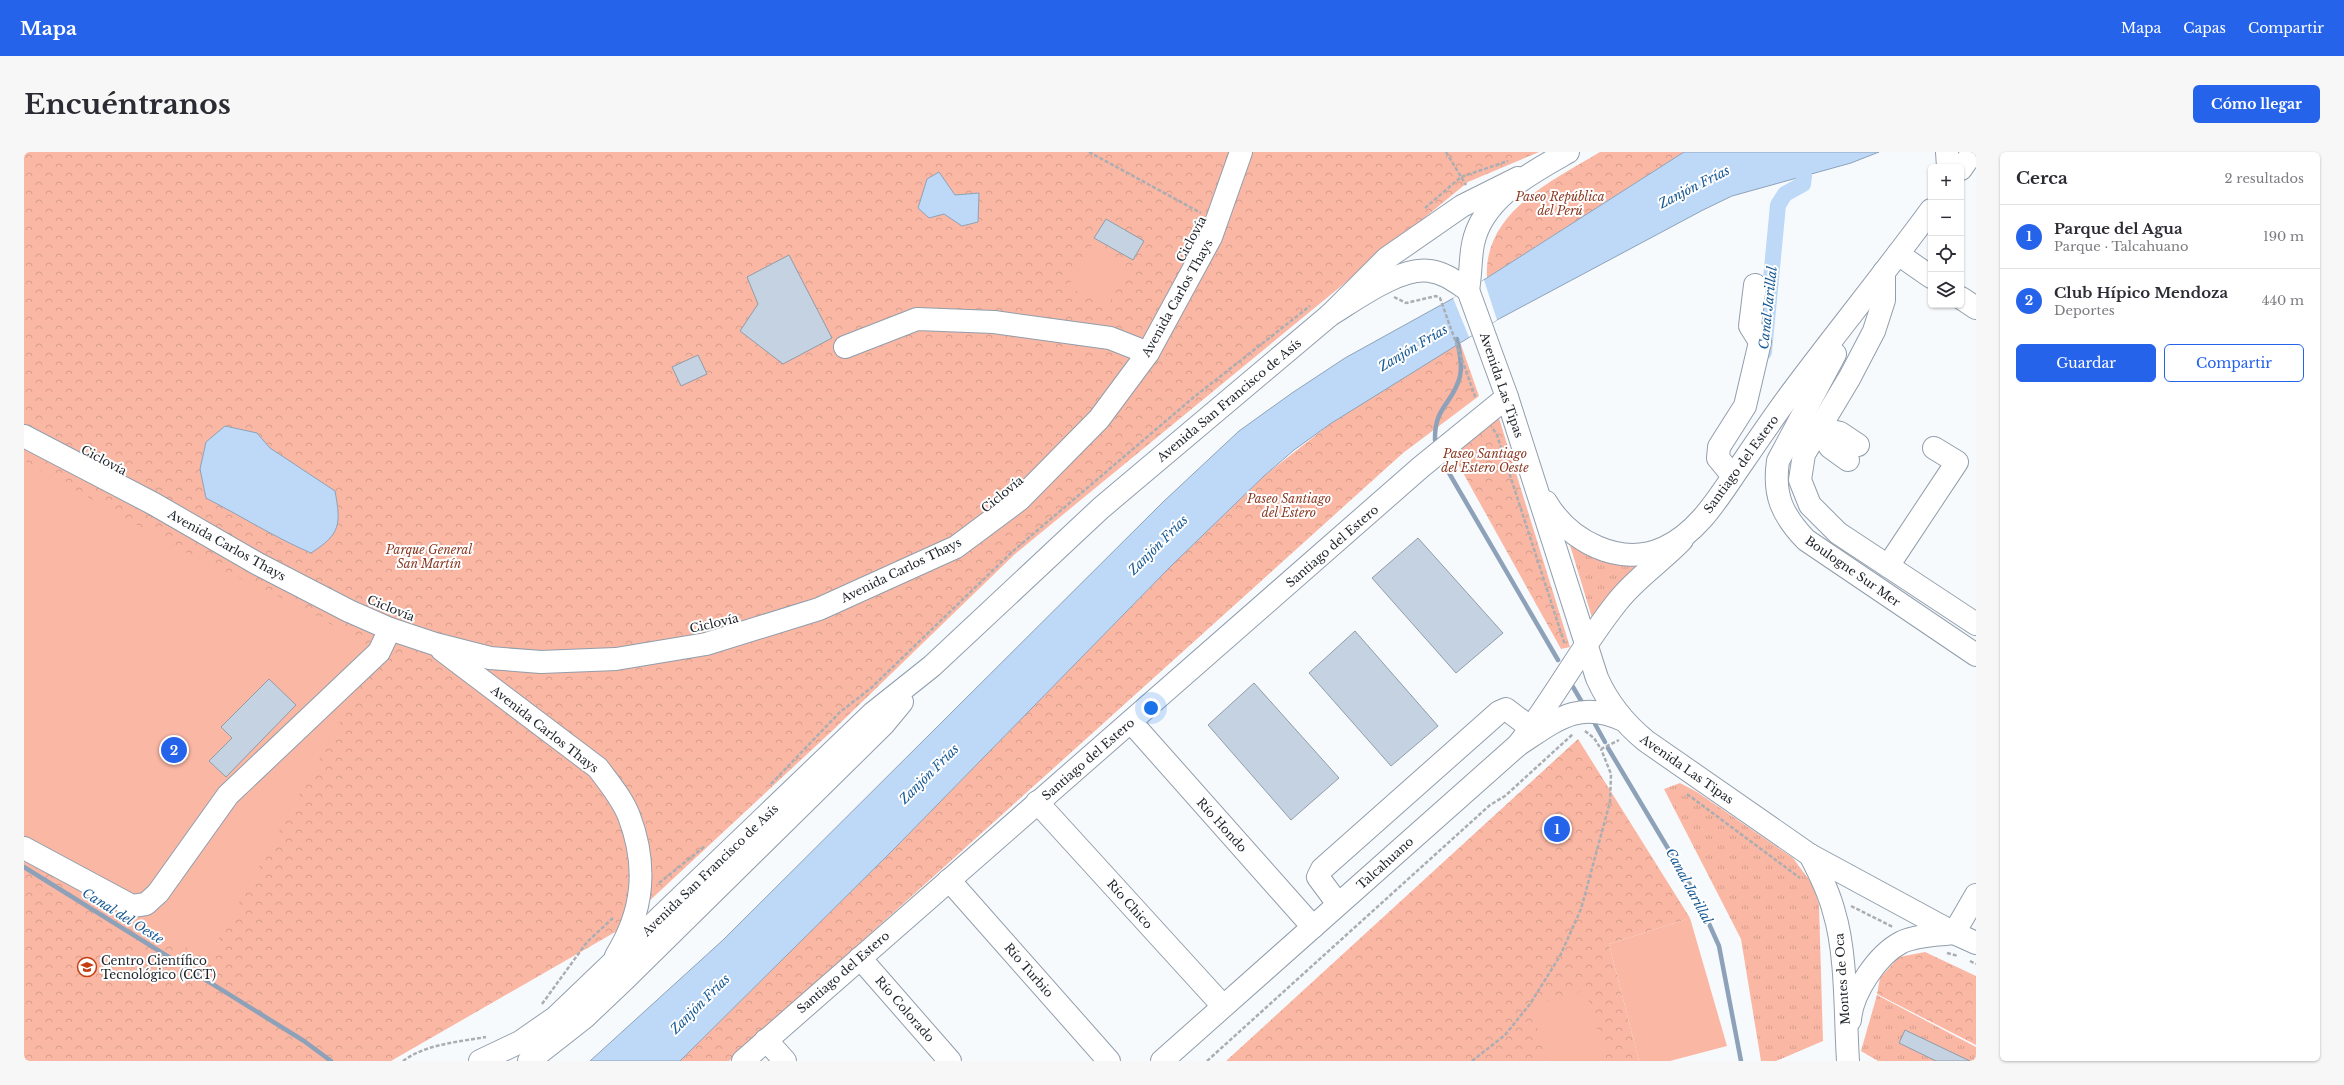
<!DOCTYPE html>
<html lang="es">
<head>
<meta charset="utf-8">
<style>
  :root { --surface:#fff; --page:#f7f7f7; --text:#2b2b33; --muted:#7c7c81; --line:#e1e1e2; --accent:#2563eb }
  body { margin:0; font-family:"Libre Baskerville",serif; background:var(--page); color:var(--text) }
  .controls { position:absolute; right:12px; top:12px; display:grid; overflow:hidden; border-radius:6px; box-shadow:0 1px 3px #0004 }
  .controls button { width:36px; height:36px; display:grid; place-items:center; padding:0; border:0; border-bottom:1px solid var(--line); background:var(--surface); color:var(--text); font:20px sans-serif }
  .you { position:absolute; left:1127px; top:556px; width:14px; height:14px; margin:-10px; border:3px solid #fff; border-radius:50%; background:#1a73e8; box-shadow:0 0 0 6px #1a73e833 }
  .badge { display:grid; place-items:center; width:26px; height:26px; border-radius:50%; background:var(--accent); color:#fff; font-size:13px; font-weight:700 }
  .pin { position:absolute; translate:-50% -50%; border:2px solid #fff; box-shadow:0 1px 4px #0006 }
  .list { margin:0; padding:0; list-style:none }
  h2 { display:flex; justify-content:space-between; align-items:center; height:52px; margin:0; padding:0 16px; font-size:17px }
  h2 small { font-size:13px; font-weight:400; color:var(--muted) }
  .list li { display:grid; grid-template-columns:26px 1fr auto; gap:12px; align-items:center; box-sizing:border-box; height:64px; padding:0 16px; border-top:1px solid var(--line) }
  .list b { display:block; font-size:15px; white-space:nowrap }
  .list p { margin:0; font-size:13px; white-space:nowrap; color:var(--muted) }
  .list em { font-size:13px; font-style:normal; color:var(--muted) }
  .actions { display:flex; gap:8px; padding:12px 16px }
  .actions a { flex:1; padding:9px 0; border:1px solid var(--accent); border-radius:6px; text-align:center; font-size:14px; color:var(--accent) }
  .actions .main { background:var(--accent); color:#fff }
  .icon { flex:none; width:22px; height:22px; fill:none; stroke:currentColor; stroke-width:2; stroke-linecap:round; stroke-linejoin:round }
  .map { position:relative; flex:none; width:1952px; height:909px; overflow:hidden; border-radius:6px }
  header { display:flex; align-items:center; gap:24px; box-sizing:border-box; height:56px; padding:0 20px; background:var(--accent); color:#fff }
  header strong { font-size:19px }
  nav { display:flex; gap:22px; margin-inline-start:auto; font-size:14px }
  .intro { display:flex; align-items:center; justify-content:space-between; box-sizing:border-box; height:96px; padding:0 24px }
  h1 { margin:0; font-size:28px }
  .button { padding:10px 18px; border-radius:6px; background:var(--accent); color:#fff; font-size:14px; font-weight:700 }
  main { display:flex; gap:24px; padding:0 24px }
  aside { flex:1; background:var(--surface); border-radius:6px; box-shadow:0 1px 3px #0004 }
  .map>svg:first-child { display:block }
</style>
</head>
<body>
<header>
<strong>Mapa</strong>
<nav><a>Mapa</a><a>Capas</a><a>Compartir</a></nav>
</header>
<div class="intro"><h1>Encuéntranos</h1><a class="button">Cómo llegar</a></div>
<main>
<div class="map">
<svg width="1952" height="909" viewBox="0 0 1952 909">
  <defs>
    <pattern id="grass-tufts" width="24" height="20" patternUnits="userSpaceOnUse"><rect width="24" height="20" fill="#fab7a4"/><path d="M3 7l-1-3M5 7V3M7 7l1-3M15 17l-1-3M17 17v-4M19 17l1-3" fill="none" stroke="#d69d8d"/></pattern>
    <pattern id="park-crowns" width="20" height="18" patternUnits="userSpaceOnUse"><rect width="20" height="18" fill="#fab7a4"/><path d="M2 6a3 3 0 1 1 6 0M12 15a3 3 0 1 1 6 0" fill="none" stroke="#d69d8d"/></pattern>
  </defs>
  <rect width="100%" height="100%" fill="#f7fafd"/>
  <!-- grass -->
  <g fill="url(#grass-tufts)">
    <path d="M 1545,390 L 1568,405 L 1618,410 L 1569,469 Z"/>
    <path d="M 1656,631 L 1673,640 L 1769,706 L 1789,733 L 1795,753 L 1799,889 L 1752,909 L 1737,909 L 1717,787 L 1640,637 Z"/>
    <path d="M 1853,843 L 1952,895 L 1952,909 L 1854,909 L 1837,899 Z"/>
  </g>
  <!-- park -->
  <g fill="url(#park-crowns)">
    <path d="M 0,0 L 1515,0 L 1444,30 L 991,402 L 808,579 L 593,779 L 367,909 L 0,909 Z"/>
    <path d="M 1576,0 L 1660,0 L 1463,126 C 1459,60 1528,29 1576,0 Z"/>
    <path d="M 1436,190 L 1455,244 L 1379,301 L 705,909 L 656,909 L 870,697 L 1147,414 L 1240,324 L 1306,272 Z"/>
    <path d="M 1474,263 L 1546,495 L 1537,497 L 1428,301 Z"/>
    <path d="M 1554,587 L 1666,766 L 1585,792 L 1615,909 L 1202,909 Z"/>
    <path d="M 1901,800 L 1952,824 L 1952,893 L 1853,842 L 1856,826 L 1875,805 Z"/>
  </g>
  <!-- pitch -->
  <g fill="#fab7a4">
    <path d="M 1067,94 L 1106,116 L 1082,156 L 1044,134 Z"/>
    <path d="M 0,309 L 157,398 L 278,456 L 355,500 L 183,808 L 0,696 Z"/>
    <path d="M 1666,766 L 1703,894 L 1646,909 L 1615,909 L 1585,792 Z"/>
    <path d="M 1561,838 L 1583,909 L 1523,909 L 1507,854 Z"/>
  </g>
  <!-- water -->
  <g fill="#bdd9f7" stroke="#8da2b9">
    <path d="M 1660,0 L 1855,0 L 1827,11 L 1708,44 L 1679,58 L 1473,168 L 1306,272 L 1270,298 L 1240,324 L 1147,414 L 870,697 L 656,909 L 566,909 L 699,788 L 1139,350 L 1215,279 L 1268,241 L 1321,206 L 1444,138 Z"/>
    <path d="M 915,20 L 931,43 L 955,41 L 954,70 L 938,74 L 920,62 L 905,66 L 894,56 L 903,27 Z"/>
    <path d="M 201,274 L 233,281 L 246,296 L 311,339 C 317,372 317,382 287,401 C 250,385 217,364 182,346 L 176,317 L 182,290 Z"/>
  </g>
  <!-- pier -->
  <path fill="#f7fafd" d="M 1460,128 L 1473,168 L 1445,185 L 1429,146 Z"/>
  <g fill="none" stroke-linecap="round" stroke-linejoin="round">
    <!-- stream -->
    <g stroke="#8da2b9" stroke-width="4.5">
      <path d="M 1411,288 C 1410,254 1430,251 1436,224 C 1439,212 1435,199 1433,187"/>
      <path d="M 1418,309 L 1534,508"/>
      <path d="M 1549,535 L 1559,552"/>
      <path d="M 1571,572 L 1581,590"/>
      <path d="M 1584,596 L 1673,745 L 1695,794 L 1717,909"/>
      <path d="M 0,715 L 280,889 L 307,909"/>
    </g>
    <!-- canal -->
    <path stroke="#bdd9f7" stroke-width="16" d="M 1740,200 L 1754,53 L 1761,42 L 1779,32 L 1780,24"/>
  </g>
  <!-- building -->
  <g fill="#c4d2e1" stroke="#8f9caa">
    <path d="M 1082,67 L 1120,89 L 1109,108 L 1070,86 Z"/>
    <path d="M 765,103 L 808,186 L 759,212 L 716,179 L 734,152 L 723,125 Z"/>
    <path d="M 674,203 L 683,222 L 657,234 L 648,215 Z"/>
    <path d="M 1394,386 L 1479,481 L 1432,521 L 1348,426 Z"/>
    <path d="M 1331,479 L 1414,574 L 1367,614 L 1285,521 Z"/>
    <path d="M 245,527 L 272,553 L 202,625 L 185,609 L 208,586 L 197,575 Z"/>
    <path d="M 1230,531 L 1315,626 L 1267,668 L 1184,573 Z"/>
    <path d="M 1881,878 L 1946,909 L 1912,909 L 1875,891 Z"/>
  </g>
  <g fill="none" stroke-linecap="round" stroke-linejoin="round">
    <defs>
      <g id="minor">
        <path d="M 1874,102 L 1907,125"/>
        <path d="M 1860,120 L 1860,148 L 1850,179 L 1826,225 L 1780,302 L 1776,328 L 1786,353 L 1814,381 L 1952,472"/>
        <path d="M 1937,146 L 1952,156"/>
        <path d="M 821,195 L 893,167 L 970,170 L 1086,186 L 1124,201"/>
        <path d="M 0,284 L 130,352 L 234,412 L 325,459 L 366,477 L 411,492 L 466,506 L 517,510 L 592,507 L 682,492 L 795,457 L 932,395 L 995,348 L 1075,267 L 1124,201 L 1187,85 L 1217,0"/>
        <path d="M 1824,308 L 1806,295 L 1795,276 L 1816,281 L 1834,293"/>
        <path d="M 1711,321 L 1703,317 L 1694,306 L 1695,295 L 1721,254 L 1736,190 L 1726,174 L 1731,133"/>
        <path d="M 1864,414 L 1933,310 L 1910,296"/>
        <path d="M 418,498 L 574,616 C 585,631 598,646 605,664 C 624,714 620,759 592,804"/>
        <path d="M 1107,570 L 1289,775"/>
        <path d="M 1013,650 L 1199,854"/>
        <path d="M 0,696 L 108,754 L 122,752 L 134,741 L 204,643 L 355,500 L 366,477"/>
        <path d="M 925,728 L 1085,909"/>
        <path d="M 1314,752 L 1294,725 L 1298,717 L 1475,560 L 1482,557 L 1507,576"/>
        <path d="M 1930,781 L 1952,743"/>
        <path d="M 836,806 L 926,909"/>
        <path d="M 742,888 L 761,909"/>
        <path d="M 719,909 L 1397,315 L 1483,245"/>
        <path d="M 1138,909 L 1494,593 C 1530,547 1557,495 1594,449 C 1612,426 1638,409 1658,388"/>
      </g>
      <g id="major">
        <path d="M 1937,17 L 1949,0"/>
        <path d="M 1786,703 C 1796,722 1805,740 1810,760 C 1823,802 1821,864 1824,909"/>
        <path d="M 1826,868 C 1828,840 1854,802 1878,790 C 1893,783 1914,783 1930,781"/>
        <path d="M 456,909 L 496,890 L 532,865 L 849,561 L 908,514 L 1077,356 L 1306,163 L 1363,106 L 1438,54 L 1494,26"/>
        <path d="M 505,909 L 561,865 L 600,828 L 859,573 L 878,550"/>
      </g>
      <g id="highway">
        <path d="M 1923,0 L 1924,15"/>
        <path d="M 1444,138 L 1483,245 L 1573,526 C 1584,551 1600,571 1622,589 L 1786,703 L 1930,781 L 1952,791"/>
        <path d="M 1444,138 C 1447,122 1446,107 1449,92 C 1458,46 1507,21 1544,0"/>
        <path d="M 1306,163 C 1331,148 1376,114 1406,119 C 1421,121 1432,130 1444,138"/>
        <path d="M 1811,202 L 1754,309 C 1749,343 1758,363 1782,388 L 1952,503"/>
        <path d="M 1522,350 C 1545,389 1596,416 1640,396 C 1676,380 1697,341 1719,310 C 1736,285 1753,260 1771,236 C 1816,176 1863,118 1907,58"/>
        <path d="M 1494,593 C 1531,569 1554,547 1599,568"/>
      </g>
    </defs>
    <!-- minor casing -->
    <use href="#minor" stroke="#919eac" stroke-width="24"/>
    <!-- major casing -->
    <use href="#major" stroke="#919eac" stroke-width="24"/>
    <!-- highway casing -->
    <use href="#highway" stroke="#919eac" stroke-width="24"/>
    <!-- path -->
    <g stroke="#aaaeb2" stroke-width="2.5" stroke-dasharray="4 2" stroke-linecap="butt">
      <path d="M 1065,0 L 1177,61"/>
      <path d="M 1422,0 L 1442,33"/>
      <path d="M 1401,56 L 1437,25 L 1484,9"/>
      <path d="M 1370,145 L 1382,151 L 1412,144 L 1416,146 L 1452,247"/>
      <path d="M 1469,277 L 1473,283 L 1541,493"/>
      <path d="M 1561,579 L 1570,586 L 1577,597 L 1595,588"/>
      <path d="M 747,632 L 816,560 L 847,536 L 988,400 L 1170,245 L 1286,154"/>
      <path d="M 1663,642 L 1776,726"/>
      <path d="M 635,731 L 681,694"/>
      <path d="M 1827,754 L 1869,775"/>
      <path d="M 1923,801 L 1934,804"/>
      <path d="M 1946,809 L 1952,812"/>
      <path d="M 518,852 L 563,790 L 590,765"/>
      <path d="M 379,909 C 402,892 434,890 462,885"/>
      <path d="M 1183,909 L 1466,653 L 1481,644 L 1549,582"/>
      <path d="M 1448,909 L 1481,883 L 1506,852 L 1536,804 L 1557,757 L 1586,650 L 1587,622 L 1577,597"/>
    </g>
    <!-- minor -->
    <use href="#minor" stroke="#fff" stroke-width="22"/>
    <!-- major -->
    <use href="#major" stroke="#fff" stroke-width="22"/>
    <!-- highway -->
    <use href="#highway" stroke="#fff" stroke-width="22"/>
  </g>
  <!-- icons -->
  <defs>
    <symbol id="university-ring" viewBox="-11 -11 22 22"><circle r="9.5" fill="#fff" stroke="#c53d11" stroke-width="1.5"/><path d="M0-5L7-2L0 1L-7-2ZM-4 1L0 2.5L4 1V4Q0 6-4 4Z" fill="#c53d11"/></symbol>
  </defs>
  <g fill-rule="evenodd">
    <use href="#university-ring" x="52" y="804" width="22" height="22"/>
  </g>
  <g text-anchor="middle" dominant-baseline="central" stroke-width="4" stroke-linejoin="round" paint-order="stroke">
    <!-- park labels -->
    <g font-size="12" font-style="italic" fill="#8a3923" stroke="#fff">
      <text x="1536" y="44">Paseo República<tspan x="1536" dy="14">del Perú</tspan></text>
      <text x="1461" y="301">Paseo Santiago<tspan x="1461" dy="14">del Estero Oeste</tspan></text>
      <text x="1265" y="346">Paseo Santiago<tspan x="1265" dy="14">del Estero</tspan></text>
      <text x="405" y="397">Parque General<tspan x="405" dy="14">San Martín</tspan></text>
    </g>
    <!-- street labels -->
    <g font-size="12" fill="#1e2329" stroke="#fff">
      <text transform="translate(1167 87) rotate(-62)">Ciclovía</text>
      <text transform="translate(1153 146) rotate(-61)">Avenida Carlos Thays</text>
      <text transform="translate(1478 233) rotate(71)">Avenida Las Tipas</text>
      <text transform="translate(1205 248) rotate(-40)">Avenida San Francisco de Asís</text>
      <text transform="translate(80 308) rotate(28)">Ciclovía</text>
      <text transform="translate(1717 312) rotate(-54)">Santiago del Estero</text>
      <text transform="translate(978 342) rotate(-39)">Ciclovía</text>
      <text transform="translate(203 393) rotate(29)">Avenida Carlos Thays</text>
      <text transform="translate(1308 394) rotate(-41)">Santiago del Estero</text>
      <text transform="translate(877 418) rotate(-26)">Avenida Carlos Thays</text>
      <text transform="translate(1829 419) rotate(35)">Boulogne Sur Mer</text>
      <text transform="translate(367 456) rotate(22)">Ciclovía</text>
      <text transform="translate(690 471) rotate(-13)">Ciclovía</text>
      <text transform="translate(521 577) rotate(38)">Avenida Carlos Thays</text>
      <text transform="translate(1064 607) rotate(-41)">Santiago del Estero</text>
      <text transform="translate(1663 617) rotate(35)">Avenida Las Tipas</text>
      <text transform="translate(1198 673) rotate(48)">Río Hondo</text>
      <text transform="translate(1361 711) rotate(-42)">Talcahuano</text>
      <text transform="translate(686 718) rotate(-44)">Avenida San Francisco de Asís</text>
      <text transform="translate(1106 752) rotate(48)">Río Chico</text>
      <text transform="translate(1005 818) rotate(49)">Río Turbio</text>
      <text transform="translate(819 820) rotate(-41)">Santiago del Estero</text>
      <text transform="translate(1818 827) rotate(-94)">Montes de Oca</text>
      <text transform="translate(881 857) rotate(49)">Río Colorado</text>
    </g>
    <!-- poi labels -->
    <g font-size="12" fill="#1e2329" stroke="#fff" text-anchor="start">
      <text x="77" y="808">Centro Científico<tspan x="77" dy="14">Tecnológico (CCT)</tspan></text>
    </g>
    <!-- water labels -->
    <g font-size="13" font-style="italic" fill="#175994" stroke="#fff">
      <text transform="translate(1670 35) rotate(-27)">Zanjón Frías</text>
      <text transform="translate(1744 156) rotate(-84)">Canal Jarillal</text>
      <text transform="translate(1389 196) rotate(-31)">Zanjón Frías</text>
      <text transform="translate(1134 393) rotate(-45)">Zanjón Frías</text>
      <text transform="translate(905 622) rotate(-45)">Zanjón Frías</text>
      <text transform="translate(1665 734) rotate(62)">Canal Jarillal</text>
      <text transform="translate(99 764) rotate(32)">Canal del Oeste</text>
      <text transform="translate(676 852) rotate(-45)">Zanjón Frías</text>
    </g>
  </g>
</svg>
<div class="controls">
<button>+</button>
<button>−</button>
<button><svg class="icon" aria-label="locate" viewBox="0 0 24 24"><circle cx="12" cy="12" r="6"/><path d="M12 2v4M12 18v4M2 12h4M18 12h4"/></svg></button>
<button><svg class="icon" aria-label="layers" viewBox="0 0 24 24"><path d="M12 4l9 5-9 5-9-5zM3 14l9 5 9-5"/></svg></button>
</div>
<div class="you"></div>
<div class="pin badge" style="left:1533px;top:677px">1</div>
<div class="pin badge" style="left:150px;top:598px">2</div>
</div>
<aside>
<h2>Cerca<small>2 resultados</small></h2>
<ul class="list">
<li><span class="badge">1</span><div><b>Parque del Agua</b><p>Parque · Talcahuano</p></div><em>190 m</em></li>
<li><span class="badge">2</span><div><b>Club Hípico Mendoza</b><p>Deportes</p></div><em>440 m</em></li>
</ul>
<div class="actions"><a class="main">Guardar</a><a>Compartir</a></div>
</aside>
</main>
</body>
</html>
